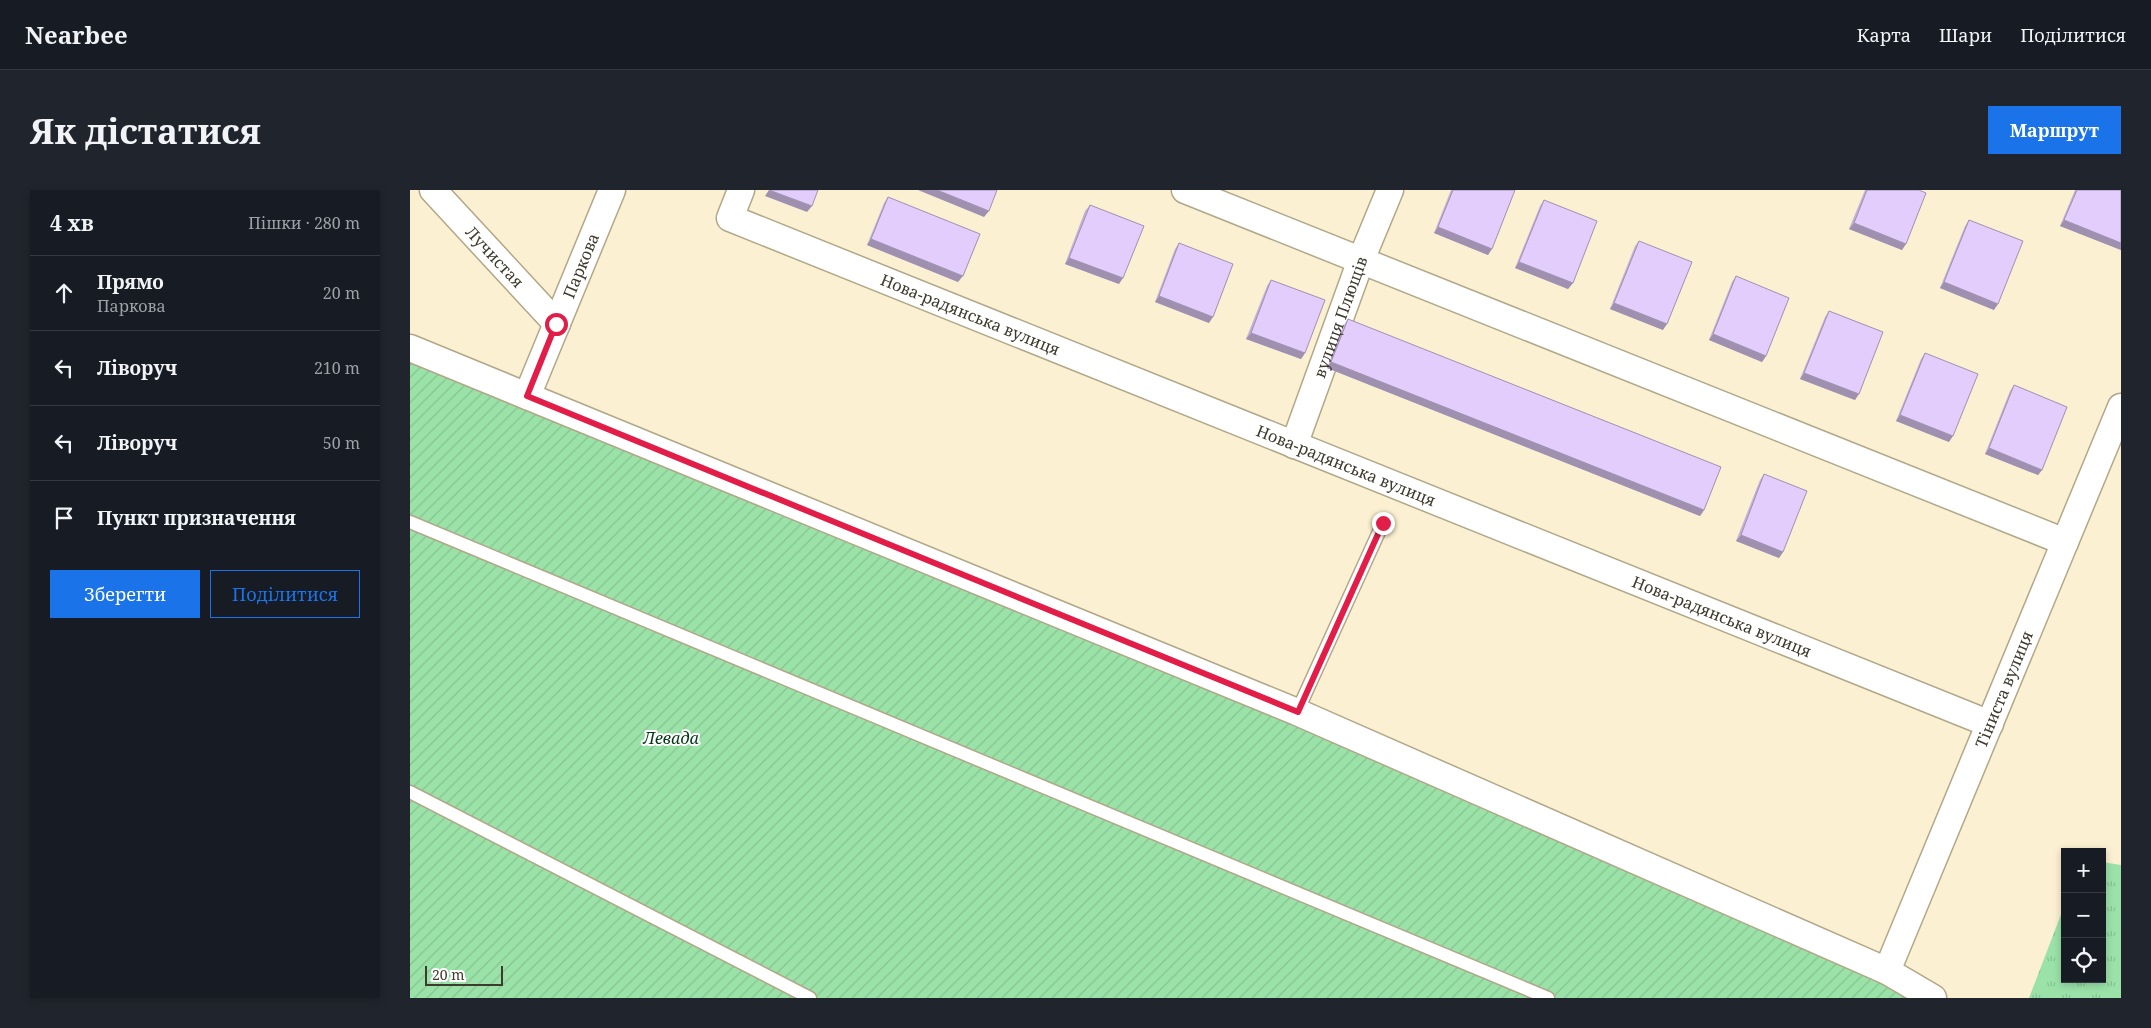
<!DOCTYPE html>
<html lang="uk">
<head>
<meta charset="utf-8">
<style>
  :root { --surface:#171b24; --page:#20242c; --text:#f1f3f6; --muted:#9ea1a6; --line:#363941; --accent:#1a73e8 }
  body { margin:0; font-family:"Noto Serif",serif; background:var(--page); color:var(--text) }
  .controls { position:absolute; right:15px; bottom:15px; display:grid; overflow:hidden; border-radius:0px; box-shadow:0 2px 8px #0003 }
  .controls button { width:45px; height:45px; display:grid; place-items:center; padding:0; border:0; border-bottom:1px solid var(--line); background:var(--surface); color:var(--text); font:25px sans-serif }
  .scale { position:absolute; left:15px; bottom:12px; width:78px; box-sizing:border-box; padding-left:5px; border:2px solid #3e3a2d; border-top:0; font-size:14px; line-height:18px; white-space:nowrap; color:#3e3a2d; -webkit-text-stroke:4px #fff; paint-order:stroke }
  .stop { position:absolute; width:15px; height:15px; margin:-11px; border:4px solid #e11d48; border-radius:50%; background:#fff }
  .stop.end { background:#e11d48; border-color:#fff; box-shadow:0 1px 5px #0008 }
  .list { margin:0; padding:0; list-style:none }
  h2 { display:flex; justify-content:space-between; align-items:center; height:65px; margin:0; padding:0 20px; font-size:21px }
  h2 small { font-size:16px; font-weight:400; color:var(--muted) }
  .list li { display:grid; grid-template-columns:32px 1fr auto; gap:15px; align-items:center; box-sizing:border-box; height:75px; padding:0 20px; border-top:1px solid var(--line) }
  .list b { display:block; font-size:19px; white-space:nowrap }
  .list p { margin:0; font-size:16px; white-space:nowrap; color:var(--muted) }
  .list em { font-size:16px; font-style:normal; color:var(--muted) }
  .actions { display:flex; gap:10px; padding:15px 20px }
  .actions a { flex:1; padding:11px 0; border:1px solid var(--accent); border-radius:0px; text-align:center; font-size:18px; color:var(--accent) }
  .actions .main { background:var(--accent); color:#fff }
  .icon { flex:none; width:28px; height:28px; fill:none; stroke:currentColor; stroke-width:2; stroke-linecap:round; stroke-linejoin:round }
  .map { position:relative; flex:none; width:1711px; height:808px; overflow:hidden; border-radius:0px }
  header { display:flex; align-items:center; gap:30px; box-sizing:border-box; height:70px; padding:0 25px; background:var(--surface); border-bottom:1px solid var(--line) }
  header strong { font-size:24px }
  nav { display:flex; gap:28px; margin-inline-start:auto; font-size:18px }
  .intro { display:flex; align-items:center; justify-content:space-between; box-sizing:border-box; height:120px; padding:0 30px }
  h1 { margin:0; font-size:35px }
  .button { padding:12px 22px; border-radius:0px; background:var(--accent); color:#fff; font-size:18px; font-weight:700 }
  main { display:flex; gap:30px; padding:0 30px }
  aside { flex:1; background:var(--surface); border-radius:0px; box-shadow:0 2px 8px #0003 }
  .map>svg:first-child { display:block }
</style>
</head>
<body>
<header>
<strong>Nearbee</strong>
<nav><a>Карта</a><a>Шари</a><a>Поділитися</a></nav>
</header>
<div class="intro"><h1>Як дістатися</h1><a class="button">Маршрут</a></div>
<main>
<aside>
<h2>4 хв<small>Пішки · 280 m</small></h2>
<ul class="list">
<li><svg class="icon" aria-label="ahead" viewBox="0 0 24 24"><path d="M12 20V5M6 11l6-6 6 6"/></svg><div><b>Прямо</b><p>Паркова</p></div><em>20 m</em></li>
<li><svg class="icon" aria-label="left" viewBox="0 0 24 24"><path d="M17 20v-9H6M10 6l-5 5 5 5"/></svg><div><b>Ліворуч</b></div><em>210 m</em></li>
<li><svg class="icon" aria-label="left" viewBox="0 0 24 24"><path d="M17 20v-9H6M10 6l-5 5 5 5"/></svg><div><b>Ліворуч</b></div><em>50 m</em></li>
<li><svg class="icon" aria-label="arrive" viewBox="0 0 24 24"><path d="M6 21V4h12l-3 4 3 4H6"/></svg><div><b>Пункт призначення</b></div></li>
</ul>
<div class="actions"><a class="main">Зберегти</a><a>Поділитися</a></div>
</aside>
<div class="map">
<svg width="1711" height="808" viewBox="0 0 1711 808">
  <defs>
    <pattern id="grass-tufts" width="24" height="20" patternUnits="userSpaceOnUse" patternTransform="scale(1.25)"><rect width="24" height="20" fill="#9ae2a8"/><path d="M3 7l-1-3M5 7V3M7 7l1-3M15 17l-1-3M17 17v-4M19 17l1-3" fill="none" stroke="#86c391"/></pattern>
    <pattern id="garden-furrows" width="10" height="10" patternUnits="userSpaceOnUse" patternTransform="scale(1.25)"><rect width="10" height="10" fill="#9ae2a8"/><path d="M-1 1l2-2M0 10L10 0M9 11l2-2" fill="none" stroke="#86c391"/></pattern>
  </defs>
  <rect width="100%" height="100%" fill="#fbf0d1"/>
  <!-- grass -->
  <path fill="url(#grass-tufts)" d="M 1692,672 L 1711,675 L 1711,808 L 1619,808 L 1655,714 L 1655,789 L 1692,789 Z"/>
  <!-- garden -->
  <path fill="url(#garden-furrows)" d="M 0,158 L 887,522 L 1523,808 L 0,808 Z"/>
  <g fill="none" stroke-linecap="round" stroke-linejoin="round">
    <defs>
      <g id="service">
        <path d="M 0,332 L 1138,808"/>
        <path d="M 887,522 L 973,333"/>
        <path d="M 0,602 L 400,808"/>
      </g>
      <g id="minor">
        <path id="s1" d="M 23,0 L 147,134"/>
        <path id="s2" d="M 331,0 L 320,28 L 1580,534"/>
        <path d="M 775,0 L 1655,352"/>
        <path d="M 0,158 L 887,522 L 1477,781 L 1523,808"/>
        <path id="s3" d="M 117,206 L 202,0"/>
        <path id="s4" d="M 884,255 L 951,70 L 980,0"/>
        <path id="s5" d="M 1477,781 L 1711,217"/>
      </g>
    </defs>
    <!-- service casing -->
    <use href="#service" stroke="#b1a789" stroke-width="15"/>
    <!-- minor casing -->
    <use href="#minor" stroke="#b1a789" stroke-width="29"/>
    <!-- service -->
    <use href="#service" stroke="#fff" stroke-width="12"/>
    <!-- minor -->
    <use href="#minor" stroke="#fff" stroke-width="26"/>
  </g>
  <!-- wall -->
  <g fill="#c3b0d9">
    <path d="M 1041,0 L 1105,0 L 1078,65 L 1024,43 Z"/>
    <path d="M 1455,0 L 1509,0 L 1492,60 L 1439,39 Z"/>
    <path d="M 1665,0 L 1711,0 L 1711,60 L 1650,36 Z"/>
    <path d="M 478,7 L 548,92 L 457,55 L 474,13 Z"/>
    <path d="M 1134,10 L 1163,93 L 1158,99 L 1105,78 L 1130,16 Z"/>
    <path d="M 680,15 L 709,94 L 655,74 L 675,21 Z"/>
    <path d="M 1559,30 L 1584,120 L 1530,98 L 1555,36 Z"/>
    <path d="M 1229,51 L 1253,140 L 1200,119 L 1225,56 Z"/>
    <path d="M 769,53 L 799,133 L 745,112 L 765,59 Z"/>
    <path d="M 1326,86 L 1356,166 L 1352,172 L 1299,150 L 1322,92 Z"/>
    <path d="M 861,90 L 895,163 L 891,169 L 836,149 L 857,96 Z"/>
    <path d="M 1419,121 L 1445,210 L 1390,189 L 1415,127 Z"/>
    <path d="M 938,129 L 1294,320 L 1290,326 L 917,178 L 934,135 Z"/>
    <path d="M 1515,163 L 1539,252 L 1486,231 L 1511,169 Z"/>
    <path d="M 1604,195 L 1632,280 L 1628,285 L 1575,264 L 1600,201 Z"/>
    <path d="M 1354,284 L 1373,362 L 1369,368 L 1326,351 L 1350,290 Z"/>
  </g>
  <!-- shaded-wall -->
  <g fill="#9f90b0">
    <path d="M 359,0 L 402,16 L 397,22 L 355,6 Z"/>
    <path d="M 508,0 L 527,0 L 579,21 L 574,27 Z"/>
    <path d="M 1654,30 L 1711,53 L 1711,60 L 1650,36 Z"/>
    <path d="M 1444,33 L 1496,54 L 1492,60 L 1439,39 Z"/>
    <path d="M 1028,37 L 1082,59 L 1078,65 L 1024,43 Z"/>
    <path d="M 461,49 L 553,86 L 548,92 L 457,55 Z"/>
    <path d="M 659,68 L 713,88 L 709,94 L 655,74 Z"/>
    <path d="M 1109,72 L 1163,93 L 1158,99 L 1105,78 Z"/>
    <path d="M 1534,92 L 1588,114 L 1584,120 L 1530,98 Z"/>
    <path d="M 749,106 L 803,127 L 799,133 L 745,112 Z"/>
    <path d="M 1204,113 L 1257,134 L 1253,140 L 1200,119 Z"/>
    <path d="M 841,143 L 895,163 L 891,169 L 836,149 Z"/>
    <path d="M 1303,144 L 1356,166 L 1352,172 L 1299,150 Z"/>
    <path d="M 921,172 L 1294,320 L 1290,326 L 917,178 Z"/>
    <path d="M 1394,183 L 1449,204 L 1445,210 L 1390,189 Z"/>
    <path d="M 1490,225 L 1543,246 L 1539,252 L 1486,231 Z"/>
    <path d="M 1579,258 L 1632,280 L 1628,285 L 1575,264 Z"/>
    <path d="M 1331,345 L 1373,362 L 1369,368 L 1326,351 Z"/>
  </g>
  <!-- building -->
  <g fill="#e3cdfc" stroke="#9f90b0">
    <path d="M 359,0 L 408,0 L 402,16 Z"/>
    <path d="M 527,0 L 587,0 L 579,21 Z"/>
    <path d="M 1043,0 L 1105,0 L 1082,59 L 1028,37 Z"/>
    <path d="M 1457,0 L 1509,0 L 1516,3 L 1496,54 L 1444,33 Z"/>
    <path d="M 1667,0 L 1711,0 L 1711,53 L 1654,30 Z"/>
    <path d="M 478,7 L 570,44 L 553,86 L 461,49 Z"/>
    <path d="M 1134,10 L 1187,31 L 1163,93 L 1109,72 Z"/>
    <path d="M 680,15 L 734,36 L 713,88 L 659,68 Z"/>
    <path d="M 1559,30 L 1613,51 L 1588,114 L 1534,92 Z"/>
    <path d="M 1229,51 L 1282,72 L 1257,134 L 1204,113 Z"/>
    <path d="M 769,53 L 823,74 L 803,127 L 749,106 Z"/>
    <path d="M 1326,86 L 1379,108 L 1356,166 L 1303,144 Z"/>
    <path d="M 861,90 L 915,110 L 895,163 L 841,143 Z"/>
    <path d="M 1419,121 L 1473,142 L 1449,204 L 1394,183 Z"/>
    <path d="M 938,129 L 1311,277 L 1294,320 L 921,172 Z"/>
    <path d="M 1515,163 L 1568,184 L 1543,246 L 1490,225 Z"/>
    <path d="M 1604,195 L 1657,217 L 1632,280 L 1579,258 Z"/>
    <path d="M 1354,284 L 1397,301 L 1373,362 L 1331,345 Z"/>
  </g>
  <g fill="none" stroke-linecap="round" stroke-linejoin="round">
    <!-- route -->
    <path stroke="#e11d48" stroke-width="6" d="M 146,134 L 117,206 L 888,522 L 973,333"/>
  </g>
  <g text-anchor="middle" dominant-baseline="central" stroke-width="4" stroke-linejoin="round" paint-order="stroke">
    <!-- street labels -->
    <g font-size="16" fill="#3e3a2d" stroke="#fff">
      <text stroke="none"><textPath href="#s1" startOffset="91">Лучистая</textPath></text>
      <text stroke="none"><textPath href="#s3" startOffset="141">Паркова</textPath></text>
      <text stroke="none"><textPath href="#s2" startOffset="289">Нова-радянська вулиця</textPath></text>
      <text stroke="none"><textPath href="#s4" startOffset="136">вулиця Плющів</textPath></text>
      <text stroke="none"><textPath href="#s2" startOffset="694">Нова-радянська вулиця</textPath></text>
      <text stroke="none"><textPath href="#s2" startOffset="1099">Нова-радянська вулиця</textPath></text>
      <text stroke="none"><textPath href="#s5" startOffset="305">Тіниста вулиця</textPath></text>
    </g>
    <!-- park labels -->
    <g font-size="16" font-style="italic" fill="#003914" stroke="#fff">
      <text x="261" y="548">Левада</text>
    </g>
  </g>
</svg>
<div class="controls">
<button>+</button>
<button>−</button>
<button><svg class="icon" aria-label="locate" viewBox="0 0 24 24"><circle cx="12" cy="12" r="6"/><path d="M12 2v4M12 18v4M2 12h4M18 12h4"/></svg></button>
</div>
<div class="scale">20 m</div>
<div class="stop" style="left:146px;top:134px"></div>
<div class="stop end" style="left:973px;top:333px"></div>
</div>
</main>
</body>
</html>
